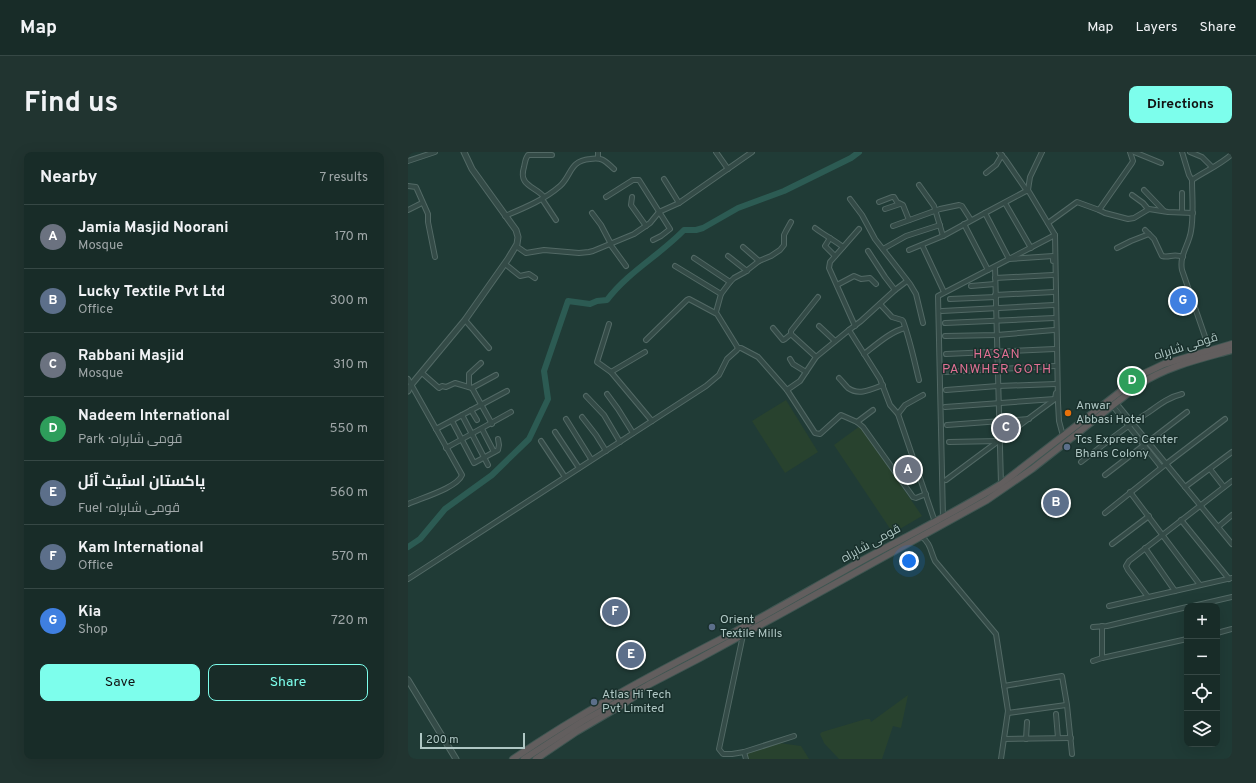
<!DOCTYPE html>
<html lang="en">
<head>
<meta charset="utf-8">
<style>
  :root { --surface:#182c28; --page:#213430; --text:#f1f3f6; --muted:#9fa7a8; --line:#364845; --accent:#7dfeec }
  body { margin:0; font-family:Overpass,Cairo,sans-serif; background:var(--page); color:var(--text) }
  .controls { position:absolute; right:12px; bottom:12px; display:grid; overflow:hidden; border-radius:8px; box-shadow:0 4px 16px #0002 }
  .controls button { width:36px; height:36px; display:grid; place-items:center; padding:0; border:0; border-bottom:1px solid var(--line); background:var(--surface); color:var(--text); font:20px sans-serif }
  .scale { position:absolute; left:12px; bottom:10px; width:105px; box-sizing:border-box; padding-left:4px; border:2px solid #afc7c4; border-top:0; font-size:11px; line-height:14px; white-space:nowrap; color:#afc7c4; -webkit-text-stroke:3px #19302c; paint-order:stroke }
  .you { position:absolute; left:501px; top:409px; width:14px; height:14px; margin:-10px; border:3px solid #fff; border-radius:50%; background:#1a73e8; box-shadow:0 0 0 6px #1a73e833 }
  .badge { display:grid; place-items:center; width:26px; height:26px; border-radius:50%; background:var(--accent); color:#fff; font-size:13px; font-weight:700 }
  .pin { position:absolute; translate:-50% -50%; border:2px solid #fff; box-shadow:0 1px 4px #0006 }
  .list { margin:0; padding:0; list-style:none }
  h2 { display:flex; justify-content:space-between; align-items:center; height:52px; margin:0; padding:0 16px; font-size:17px }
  h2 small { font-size:13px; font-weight:400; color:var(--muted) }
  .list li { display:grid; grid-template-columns:26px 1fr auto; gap:12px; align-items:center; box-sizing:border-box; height:64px; padding:0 16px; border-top:1px solid var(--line) }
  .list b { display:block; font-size:15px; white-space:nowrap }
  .list p { margin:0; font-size:13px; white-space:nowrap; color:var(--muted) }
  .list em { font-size:13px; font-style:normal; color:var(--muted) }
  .actions { display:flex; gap:8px; padding:12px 16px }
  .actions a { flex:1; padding:9px 0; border:1px solid var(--accent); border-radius:8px; text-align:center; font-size:14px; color:var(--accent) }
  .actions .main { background:var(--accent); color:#111 }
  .icon { flex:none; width:22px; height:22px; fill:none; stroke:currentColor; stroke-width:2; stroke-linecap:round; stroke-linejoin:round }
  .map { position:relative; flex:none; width:824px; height:607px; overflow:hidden; border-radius:8px }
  header { display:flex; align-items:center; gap:24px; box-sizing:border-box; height:56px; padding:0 20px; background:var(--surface); border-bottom:1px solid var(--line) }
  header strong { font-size:19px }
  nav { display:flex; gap:22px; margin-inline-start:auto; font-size:14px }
  .intro { display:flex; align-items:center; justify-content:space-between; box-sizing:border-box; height:96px; padding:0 24px }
  h1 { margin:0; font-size:28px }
  .button { padding:10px 18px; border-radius:8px; background:var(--accent); color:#111; font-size:14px; font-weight:700 }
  main { display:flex; gap:24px; padding:0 24px }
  aside { flex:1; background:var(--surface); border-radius:8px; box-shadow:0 4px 16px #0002 }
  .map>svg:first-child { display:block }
</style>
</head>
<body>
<header>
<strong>Map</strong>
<nav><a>Map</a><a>Layers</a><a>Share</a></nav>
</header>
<div class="intro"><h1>Find us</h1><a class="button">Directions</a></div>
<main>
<aside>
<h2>Nearby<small>7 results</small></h2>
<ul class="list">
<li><span class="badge" style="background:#6b7280">A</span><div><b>Jamia Masjid Noorani</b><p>Mosque</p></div><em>170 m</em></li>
<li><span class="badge" style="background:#5c6f8a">B</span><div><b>Lucky Textile Pvt Ltd</b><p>Office</p></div><em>300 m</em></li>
<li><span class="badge" style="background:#6b7280">C</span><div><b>Rabbani Masjid</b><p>Mosque</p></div><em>310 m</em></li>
<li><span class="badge" style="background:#2e9e5b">D</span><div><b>Nadeem International</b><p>Park · قومی شاہراہ</p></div><em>550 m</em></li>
<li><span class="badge" style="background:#5c6f8a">E</span><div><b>پاکستان اسٹیٹ آئل</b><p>Fuel · قومی شاہراہ</p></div><em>560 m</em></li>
<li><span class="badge" style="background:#5c6f8a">F</span><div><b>Kam International</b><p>Office</p></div><em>570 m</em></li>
<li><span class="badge" style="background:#3f7fe0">G</span><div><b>Kia</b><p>Shop</p></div><em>720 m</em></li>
</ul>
<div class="actions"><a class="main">Save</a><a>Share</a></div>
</aside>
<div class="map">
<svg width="824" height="607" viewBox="0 0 824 607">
  <rect width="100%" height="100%" fill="#203b36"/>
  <!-- green -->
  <g fill="#28422e">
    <path d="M 378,248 L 410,300 L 377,321 L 344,269 Z"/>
    <path d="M 452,274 L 514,364 L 485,381 L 426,293 Z"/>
    <path d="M 500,543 L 493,576 L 485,574 L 474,607 L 431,607 L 416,591 L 412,582 L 414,580 L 458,567 L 462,567 L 463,570 Z"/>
    <path d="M 364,590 L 393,594 L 401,607 L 337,607 L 335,601 Z"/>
  </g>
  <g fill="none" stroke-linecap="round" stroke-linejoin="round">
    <!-- river -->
    <path stroke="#2c5b53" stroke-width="6" d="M 0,395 L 12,387 L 37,357 L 84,323 L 121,287 L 140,247 L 136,219 L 160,149 L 182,152 L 189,149 L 199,148 C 220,120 252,103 276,78 L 288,78 L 295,76 L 330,56 L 376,39 L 443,6 L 451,0"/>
    <defs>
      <g id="minor">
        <path d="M 190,0 L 190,6"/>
        <path d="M 308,0 L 320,17"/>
        <path d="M 591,0 L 597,7 L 619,39"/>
        <path d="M 634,0 L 633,2 L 622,25 L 620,38 L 647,83"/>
        <path d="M 726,0 L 753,11"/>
        <path d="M 774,0 L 781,23 L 784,28 C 784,44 786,62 783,79 C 781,93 771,103 774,118 L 802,199"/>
        <path d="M 782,0 L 794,5 L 804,15"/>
        <path d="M 0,9 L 27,0"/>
        <path d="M 578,21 L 588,13 L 594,3"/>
        <path d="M 256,27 L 271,51"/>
        <path d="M 784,28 C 797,19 812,13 824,2"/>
        <path d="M 511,33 L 526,54 L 535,84"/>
        <path d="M 0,34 L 8,35 L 20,62 L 20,70 L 27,105"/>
        <path d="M 620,38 L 577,61 L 601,107 L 645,104 L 645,109"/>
        <path d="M 736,38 L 756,59"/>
        <path d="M 724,43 L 735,51 L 740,57"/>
        <path d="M 136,45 C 127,34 110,34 116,15 C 117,11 117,7 120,3 L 144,3"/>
        <path d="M 198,45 L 225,28 L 231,28 L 262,77 L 253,84 L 245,88"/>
        <path d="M 224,45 L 223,53 L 238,74"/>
        <path d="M 134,47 L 148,68"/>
        <path d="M 442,47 L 454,63 L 467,87 L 502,132 L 508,142 L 515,171"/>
        <path d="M 471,50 L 484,45 L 486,45 L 489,50 L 495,53 L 501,68"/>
        <path d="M 597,51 L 623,96"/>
        <path d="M 477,57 L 492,52"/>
        <path d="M 0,58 L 14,51"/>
        <path d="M 691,58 L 724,11 L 725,9 L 722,0"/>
        <path d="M 774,60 L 774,41"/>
        <path d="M 184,61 L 193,73 L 203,92"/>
        <path d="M 97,64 C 116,56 136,48 152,34 C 164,23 161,9 182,7 C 195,5 197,9 206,17"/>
        <path d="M 640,71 L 669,50 L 691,58 L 697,61 L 720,67 L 726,66 L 741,57 L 760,60 L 785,61"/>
        <path d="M 556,72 L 580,118"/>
        <path d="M 485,74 L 532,57 L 551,53 L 554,54 L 563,68"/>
        <path d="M 407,76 C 416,83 426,88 435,95"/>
        <path d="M 737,78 L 746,87 L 754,104 C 762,106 765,101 775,105"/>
        <path d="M 422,86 L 417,94 L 427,104"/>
        <path d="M 202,92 L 218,114"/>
        <path d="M 514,93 L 536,140"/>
        <path d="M 108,94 L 118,101 L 136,98 L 171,101 L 181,100 L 185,99 L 226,82 L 242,71 L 251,60 L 271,51 L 344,0"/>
        <path d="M 335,95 L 351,109"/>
        <path d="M 709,96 L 723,89 L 741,82"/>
        <path d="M 475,97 L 498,84 L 532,73"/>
        <path d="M 501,98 L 535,84 L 577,61"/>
        <path d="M 460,99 L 477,125 L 487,138"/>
        <path d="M 320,104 L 339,119"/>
        <path d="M 286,106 L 322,130"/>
        <path d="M 97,112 L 112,124 L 121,122 L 127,126"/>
        <path d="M 267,114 L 313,142"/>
        <path d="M 587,115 L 593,332"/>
        <path d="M 587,126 L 645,123"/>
        <path d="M 429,133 L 446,124 L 453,127 L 462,126 L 468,132"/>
        <path d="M 563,134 L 587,132"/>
        <path d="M 587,143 L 646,140"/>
        <path d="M 542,147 L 588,145"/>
        <path d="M 472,152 L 484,165 L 494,168 L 495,169 C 502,188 506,208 511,228"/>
        <path d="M 534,159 L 646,153"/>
        <path d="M 308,160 L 313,142 L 322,130 L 326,126 L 337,120 L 351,109 L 363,104 L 372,98 L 376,93 L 376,83 L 378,79 L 383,70"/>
        <path d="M 57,168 L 81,196"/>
        <path d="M 537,171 L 646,166"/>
        <path d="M 201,172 L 189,210 L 203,220 L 244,269"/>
        <path d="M 411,174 L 427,189"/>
        <path d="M 447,174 L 421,116 L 422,110 L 451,77"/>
        <path d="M 365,176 L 375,188 L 377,187 L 383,182"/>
        <path d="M 441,178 L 472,227 L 482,253 L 490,262 L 527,370"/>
        <path d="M 537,184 L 589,183 L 646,178"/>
        <path d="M 238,188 L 279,148 L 281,147 L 309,162 L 330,196"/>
        <path d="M 456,202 C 469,192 482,180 497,176"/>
        <path d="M 538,202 L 647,197"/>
        <path d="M 408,205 L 385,184 L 383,182 L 383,179 L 410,145"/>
        <path d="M 382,207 L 385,212 L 398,220"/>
        <path d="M 203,220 L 237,200"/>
        <path d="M 537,220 L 647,214"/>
        <path d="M 14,221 L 31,236 L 34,234 L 38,235 L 47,231 L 64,236 L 88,223"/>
        <path d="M 431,226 C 434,229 437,233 440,236 C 451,244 464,237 475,233"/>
        <path d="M 0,227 L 54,323 C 49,336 13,346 0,352"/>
        <path d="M 61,235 L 61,222 L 73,211"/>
        <path d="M 64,236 L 84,272"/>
        <path d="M 379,238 L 392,229 L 408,205 L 441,178 L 453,169 L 487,138 L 499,129"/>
        <path d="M 538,238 L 590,234 L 648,232"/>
        <path d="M 199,242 L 210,257 L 225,281"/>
        <path d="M 178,244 L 196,263 L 212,290"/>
        <path d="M 708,251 L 824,392"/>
        <path d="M 704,253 L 753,315"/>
        <path d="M 537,255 L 647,247"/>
        <path d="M 63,258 L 69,268"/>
        <path d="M 490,262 L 497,253 L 515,243"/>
        <path d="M 54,263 L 80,313"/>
        <path d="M 174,265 L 188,283 L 198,299"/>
        <path d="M 158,267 L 183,307"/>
        <path d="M 44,269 L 66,311 L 90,298 L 91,293 L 90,287"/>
        <path d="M 449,270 L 465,258"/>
        <path d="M 539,273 L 621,267"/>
        <path d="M 28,277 L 99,239"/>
        <path d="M 74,277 L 86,300"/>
        <path d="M 147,280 L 171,316"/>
        <path d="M 133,289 L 157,325"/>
        <path d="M 541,290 L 591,289"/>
        <path d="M 38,296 L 103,260"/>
        <path d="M 673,310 C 695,293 717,275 741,260 C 752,252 761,245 774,242"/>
        <path d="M 802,317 L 816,335"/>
        <path d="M 697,323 L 779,260"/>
        <path d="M 538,328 L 647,247 L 648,241"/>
        <path d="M 777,335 L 824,300"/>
        <path d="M 722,340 L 792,433"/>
        <path d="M 697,361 L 758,312 L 817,267"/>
        <path d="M 535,366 L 530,144 L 647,83 L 650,251 L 651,269 L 655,284"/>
        <path d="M 773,368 L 821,427"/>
        <path d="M 810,375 L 824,363"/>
        <path d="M 513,384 C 523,392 522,398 527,409 L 588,482 L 600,559 L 593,607"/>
        <path d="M 704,392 L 741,364"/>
        <path d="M 737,396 L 767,439"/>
        <path d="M 0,427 L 298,234 L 311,223 L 319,207 L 329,198 L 330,196 L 333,196 L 350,205 L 379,238 L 407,281 L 412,282 L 433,263 L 449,270 L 455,275 L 505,345 L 508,346 L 518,342"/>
        <path d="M 740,445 L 720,418 L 718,414 L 721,409 L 824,329"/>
        <path d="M 701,454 L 824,426"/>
        <path d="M 785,454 L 824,445"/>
        <path d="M 685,475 L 699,474 L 779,455"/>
        <path d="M 809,481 L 824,477"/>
        <path d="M 335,483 L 311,597 L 315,602 L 324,602 L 336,600 L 386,584"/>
        <path d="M 694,506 L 694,474"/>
        <path d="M 685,509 L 694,506 L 779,487"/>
        <path d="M 596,534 L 654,524 L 659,553 L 664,602"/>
        <path d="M 600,561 L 658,553"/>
        <path d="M 648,562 L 650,586"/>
        <path d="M 596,587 L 663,586"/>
        <path d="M 618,587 L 619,570"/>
        <path d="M 336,600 L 338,607"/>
      </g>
      <g id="tertiary">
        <path d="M 0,239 L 3,233 L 57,168 L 100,107 L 109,92 L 110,85 L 108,78 L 64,17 L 56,0"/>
        <path d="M 0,528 L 48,607"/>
      </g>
      <g id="trunk">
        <path d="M 105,607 C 172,561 243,523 315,486 C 362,461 408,434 455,408 C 501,383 548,360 593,332 L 735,222 L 756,212 L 824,192"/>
        <path d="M 116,607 L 175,569 L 240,533 L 292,506 L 369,464 L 579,348 L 624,317 L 732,232 C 760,214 792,207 824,198"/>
        <path d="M 128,607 L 168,580 L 214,553 L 230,542"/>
      </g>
    </defs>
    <!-- minor casing -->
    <use href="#minor" stroke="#526965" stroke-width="6"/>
    <!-- tertiary casing -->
    <use href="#tertiary" stroke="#526965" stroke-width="7"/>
    <!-- trunk casing -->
    <use href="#trunk" stroke="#3f5652" stroke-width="8"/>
    <!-- minor -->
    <use href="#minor" stroke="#344b47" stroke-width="4"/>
    <!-- tertiary -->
    <use href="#tertiary" stroke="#344b47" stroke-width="5"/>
    <!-- trunk -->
    <use href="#trunk" stroke="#625e5e" stroke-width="6"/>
  </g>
  <!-- markers -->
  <circle fill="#e8710a" stroke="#19302c" stroke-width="1.5" cx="660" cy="261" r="4"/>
  <g fill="#5c6f8a" stroke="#19302c" stroke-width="1.5">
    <circle cx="659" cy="295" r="4"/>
    <circle cx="304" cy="475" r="4"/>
    <circle cx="186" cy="550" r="4"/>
  </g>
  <g text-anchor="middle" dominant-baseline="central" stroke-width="3" stroke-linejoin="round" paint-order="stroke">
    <!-- street labels -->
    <g font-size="12" fill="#afc7c4" stroke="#19302c">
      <text transform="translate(778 195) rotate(-17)">قومی شاہراہ</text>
      <text transform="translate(463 392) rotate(-29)">قومی شاہراہ</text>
    </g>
    <!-- poi labels -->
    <g font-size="12" fill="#afc7c4" stroke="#19302c" text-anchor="start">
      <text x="668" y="254">Anwar<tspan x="668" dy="14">Abbasi Hotel</tspan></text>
      <text x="667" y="288">Tcs Exprees Center<tspan x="667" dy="14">Bhans Colony</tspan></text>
      <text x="312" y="468">Orient<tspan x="312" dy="14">Textile Mills</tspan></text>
      <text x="194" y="543">Atlas Hi Tech<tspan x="194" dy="14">Pvt Limited</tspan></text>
    </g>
    <!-- neighbourhood labels -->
    <g font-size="13" letter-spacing="1" fill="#e07093" stroke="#19302c">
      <text x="589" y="203">HASAN<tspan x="589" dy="15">PANWHER GOTH</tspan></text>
    </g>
  </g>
</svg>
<div class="controls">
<button>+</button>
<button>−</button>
<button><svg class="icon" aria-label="locate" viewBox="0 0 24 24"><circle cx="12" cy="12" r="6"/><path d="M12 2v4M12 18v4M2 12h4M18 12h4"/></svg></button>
<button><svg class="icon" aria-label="layers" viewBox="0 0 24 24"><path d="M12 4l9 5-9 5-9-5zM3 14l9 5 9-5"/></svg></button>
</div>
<div class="scale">200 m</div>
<div class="you"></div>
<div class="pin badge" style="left:500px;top:318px;background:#6b7280">A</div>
<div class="pin badge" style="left:648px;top:351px;background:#5c6f8a">B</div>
<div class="pin badge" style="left:598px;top:276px;background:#6b7280">C</div>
<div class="pin badge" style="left:724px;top:229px;background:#2e9e5b">D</div>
<div class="pin badge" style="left:223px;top:503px;background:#5c6f8a">E</div>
<div class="pin badge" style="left:207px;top:460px;background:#5c6f8a">F</div>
<div class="pin badge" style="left:775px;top:149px;background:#3f7fe0">G</div>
</div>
</main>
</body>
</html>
